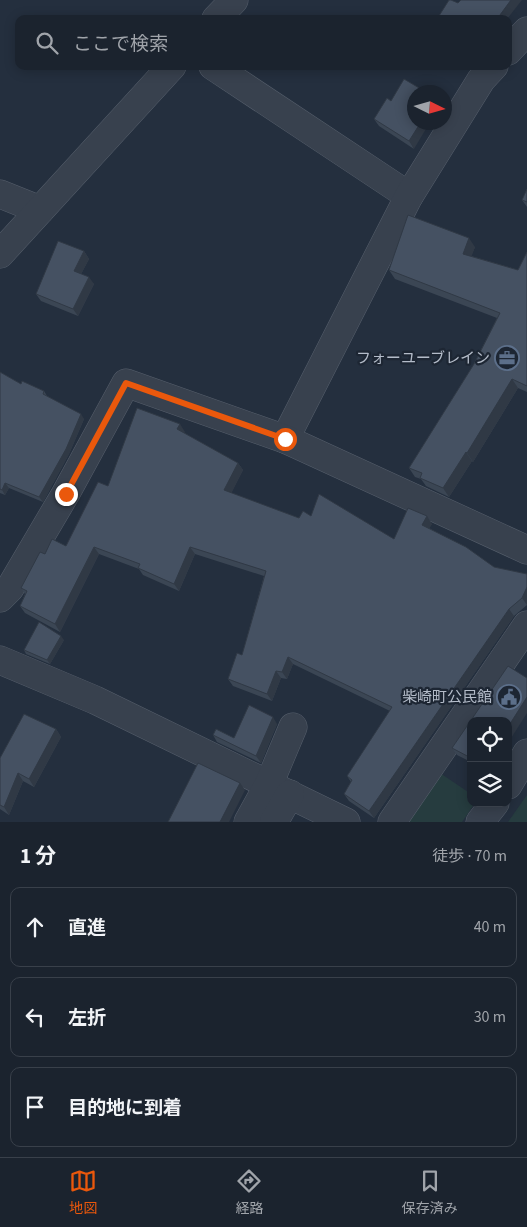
<!DOCTYPE html>
<html lang="ja">
<head>
<meta charset="utf-8">
<style>
  :root { --surface:#1b232e; --page:#242b36; --text:#f1f3f6; --muted:#a0a4aa; --line:#39404a; --accent:#ea580c }
  body { margin:0; font-family:"Source Sans 3","Noto Sans JP",sans-serif; background:var(--page); color:var(--text) }
  .controls { position:absolute; right:15px; bottom:15px; display:grid; overflow:hidden; border-radius:10px; box-shadow:0 2px 12px #0003 }
  .controls button { width:45px; height:45px; display:grid; place-items:center; padding:0; border:0; border-bottom:1px solid var(--line); background:var(--surface); color:var(--text); font:25px sans-serif }
  .compass { position:absolute; left:407px; top:85px; width:45px; height:45px; border-radius:50%; background:var(--surface); box-shadow:0 2px 12px #0003; rotate:95deg }
  .stop { position:absolute; width:15px; height:15px; margin:-11px; border:4px solid #ea580c; border-radius:50%; background:#fff }
  .stop.end { background:#ea580c; border-color:#fff; box-shadow:0 1px 5px #0008 }
  .list { margin:0; padding:0; list-style:none }
  h2 { display:flex; justify-content:space-between; align-items:center; height:65px; margin:0; padding:0 20px; font-size:21px }
  h2 small { font-size:16px; font-weight:400; color:var(--muted) }
  .list li { display:grid; grid-template-columns:32px 1fr auto; gap:15px; align-items:center; box-sizing:border-box; height:80px; margin:0 10px 10px; padding:0 10px; border:1px solid var(--line); border-radius:10px }
  .list b { display:block; font-size:19px; white-space:nowrap }
  .list em { font-size:16px; font-style:normal; color:var(--muted) }
  .icon { flex:none; width:28px; height:28px; fill:none; stroke:currentColor; stroke-width:2; stroke-linecap:round; stroke-linejoin:round }
  .map { position:relative; flex:none; width:527px; height:822px; overflow:hidden }
  .search { position:absolute; background:var(--surface); box-shadow:0 2px 12px #0003; left:15px; right:15px; top:15px; height:55px; display:flex; align-items:center; gap:12px; box-sizing:border-box; padding:0 18px; border-radius:10px; color:var(--muted); font-size:19px }
  .sheet { height:335px; background:var(--surface) }
  nav { display:flex; justify-content:space-around; align-items:center; box-sizing:border-box; height:70px; border-top:1px solid var(--line); background:var(--surface); font-size:14px; color:var(--muted) }
  nav a { display:grid; justify-items:center; gap:2px }
  nav .on { color:var(--accent) }
  .map>svg:first-child { display:block }
</style>
</head>
<body>
<div class="map">
<svg width="527" height="822" viewBox="0 0 527 822">
  <rect width="100%" height="100%" fill="#242f3e"/>
  <!-- green -->
  <g fill="#263c3f">
    <path d="M 437,771 L 471,794 L 471,803 L 475,803 L 462,822 L 403,822 Z"/>
    <path d="M 527,795 L 527,822 L 508,822 Z"/>
  </g>
  <g fill="none" stroke-linecap="round" stroke-linejoin="round">
    <defs>
      <g id="minor">
        <path d="M 216,19 L 234,0"/>
        <path d="M 508,51 L 527,31"/>
        <path d="M 213,66 L 409,196"/>
        <path d="M 0,194 L 40,210"/>
        <path d="M 0,254 L 172,66"/>
        <path d="M 285,439 L 409,196 L 481,80 L 494,66"/>
        <path d="M 0,598 L 10,588 L 66,493 L 126,383 L 285,439 L 527,550"/>
        <path d="M 0,660 L 95,700 L 346,822"/>
        <path d="M 508,785 L 527,753"/>
        <path d="M 248,822 L 269,784 L 293,727"/>
        <path d="M 274,822 L 290,794"/>
        <path d="M 392,822 L 527,625"/>
        <path d="M 480,822 L 495,803"/>
      </g>
    </defs>
    <!-- minor casing -->
    <use href="#minor" stroke="#565f6c" stroke-width="29"/>
    <!-- minor -->
    <use href="#minor" stroke="#38414e" stroke-width="28"/>
  </g>
  <!-- wall -->
  <g fill="#3b4654">
    <path d="M 391,101 L 414,149 L 379,126 L 374,119 Z"/>
    <path d="M 527,189 L 527,207 L 522,200 Z"/>
    <path d="M 475,247 L 471,256 L 518,270 L 527,252 L 527,392 L 518,388 L 473,462 L 472,461 L 449,497 L 426,486 L 421,479 L 415,477 L 409,468 L 474,364 L 497,318 L 395,279 L 389,270 Z"/>
    <path d="M 84,251 L 89,259 L 81,274 L 94,284 L 78,316 L 41,301 L 36,294 Z"/>
    <path d="M 0,372 L 21,384 L 44,391 L 47,396 L 84,419 L 69,454 L 43,502 L 9,488 L 5,495 L 0,493 Z"/>
    <path d="M 185,432 L 184,433 L 238,463 L 243,470 L 231,493 L 299,518 L 311,516 L 394,539 L 432,524 L 429,528 L 494,567 L 527,574 L 527,605 L 514,616 L 374,818 L 349,801 L 344,794 L 351,782 L 347,776 L 390,711 L 293,664 L 287,679 L 281,678 L 272,701 L 233,686 L 228,679 L 242,655 L 264,576 L 195,554 L 179,591 L 143,575 L 139,569 L 99,554 L 60,632 L 25,613 L 20,606 L 25,594 L 21,588 L 45,554 L 66,546 L 108,486 Z"/>
    <path d="M 64,640 L 50,664 L 26,654 L 24,650 Z"/>
    <path d="M 471,721 L 471,762 L 457,755 L 452,748 Z"/>
    <path d="M 277,724 L 261,763 L 217,742 L 213,735 L 234,738 Z"/>
    <path d="M 56,729 L 61,737 L 34,787 L 23,781 L 9,815 L 0,809 L 0,758 Z"/>
  </g>
  <!-- shaded-wall -->
  <g fill="#303945">
    <path d="M 511,0 L 522,0 L 507,19 L 497,19 Z"/>
    <path d="M 421,122 L 430,122 L 414,149 L 409,141 Z"/>
    <path d="M 469,238 L 475,247 L 469,263 L 463,254 Z"/>
    <path d="M 84,251 L 89,259 L 79,278 L 74,271 Z"/>
    <path d="M 89,277 L 94,284 L 78,316 L 73,309 Z"/>
    <path d="M 512,379 L 518,388 L 473,462 L 467,453 Z"/>
    <path d="M 81,414 L 84,419 L 69,454 L 43,502 L 39,497 Z"/>
    <path d="M 180,424 L 185,432 L 182,437 L 177,429 Z"/>
    <path d="M 466,452 L 472,461 L 449,497 L 443,488 Z"/>
    <path d="M 238,463 L 243,470 L 229,498 L 224,490 Z"/>
    <path d="M 5,483 L 9,488 L 5,495 L 2,490 Z"/>
    <path d="M 427,516 L 432,524 L 427,532 L 422,525 Z"/>
    <path d="M 94,547 L 99,554 L 60,632 L 55,624 Z"/>
    <path d="M 190,547 L 195,554 L 179,591 L 174,584 Z"/>
    <path d="M 527,587 L 527,605 L 522,598 Z"/>
    <path d="M 509,609 L 514,616 L 374,818 L 369,811 Z"/>
    <path d="M 61,636 L 64,640 L 50,664 L 47,660 Z"/>
    <path d="M 288,657 L 293,664 L 287,679 L 282,672 Z"/>
    <path d="M 276,671 L 281,678 L 272,701 L 267,694 Z"/>
    <path d="M 527,697 L 527,713 L 508,743 L 508,727 Z"/>
    <path d="M 273,717 L 277,724 L 261,763 L 256,756 Z"/>
    <path d="M 56,729 L 61,737 L 34,787 L 29,779 Z"/>
    <path d="M 18,773 L 23,781 L 9,815 L 4,807 Z"/>
    <path d="M 240,783 L 245,790 L 229,822 L 220,822 Z"/>
  </g>
  <!-- building -->
  <g fill="#455162" stroke="#303945">
    <path d="M 449,0 L 451,0 L 458,3 L 461,0 L 511,0 L 497,19 L 437,19 Z"/>
    <path d="M 404,79 L 426,92 L 414,92 L 414,122 L 421,122 L 409,141 L 374,119 L 387,98 L 391,101 Z"/>
    <path d="M 527,189 L 527,202 L 522,200 Z"/>
    <path d="M 408,215 L 469,238 L 463,254 L 518,270 L 527,252 L 527,386 L 512,379 L 467,453 L 466,452 L 443,488 L 420,478 L 422,473 L 409,468 L 474,364 L 500,313 L 389,270 Z"/>
    <path d="M 58,241 L 84,251 L 74,271 L 89,277 L 73,309 L 36,294 Z"/>
    <path d="M 0,372 L 21,384 L 22,381 L 44,391 L 43,394 L 81,414 L 66,449 L 39,497 L 5,483 L 2,490 L 0,489 Z"/>
    <path d="M 137,408 L 180,424 L 177,429 L 238,463 L 224,490 L 299,518 L 303,511 L 311,516 L 319,494 L 394,539 L 408,508 L 427,516 L 422,525 L 466,547 L 494,567 L 527,574 L 527,587 L 522,598 L 509,609 L 369,811 L 344,794 L 352,780 L 347,776 L 392,707 L 288,657 L 282,672 L 276,671 L 267,694 L 228,679 L 237,653 L 242,655 L 266,571 L 190,547 L 174,584 L 138,568 L 140,564 L 94,547 L 55,624 L 20,606 L 27,591 L 21,588 L 40,552 L 45,554 L 52,539 L 66,546 L 98,482 L 108,486 Z"/>
    <path d="M 39,622 L 61,636 L 47,660 L 24,650 Z"/>
    <path d="M 508,666 L 527,678 L 527,697 L 508,727 L 508,721 L 471,721 L 471,758 L 452,748 Z"/>
    <path d="M 249,705 L 273,717 L 256,756 L 213,735 L 216,729 L 234,738 Z"/>
    <path d="M 24,714 L 56,729 L 29,779 L 18,773 L 4,807 L 0,805 L 0,758 Z"/>
    <path d="M 198,763 L 240,783 L 220,822 L 168,822 Z"/>
  </g>
  <g fill="none" stroke-linecap="round" stroke-linejoin="round">
    <!-- route -->
    <path stroke="#ea580c" stroke-width="6" d="M 66,494 L 126,383 L 285,439"/>
  </g>
  <!-- icons -->
  <defs>
    <symbol id="office-ring" viewBox="-11 -11 22 22"><circle r="9.5" fill="#1d2633" stroke="#5c6f8a" stroke-width="1.5"/><path d="M-6-3h4V-5.5h4V-3h4V5H-6ZM-1-4.5V-3h2v-1.5ZM-6 0V1H6V0Z" fill="#5c6f8a"/></symbol>
    <symbol id="civic-ring" viewBox="-11 -11 22 22"><circle r="9.5" fill="#1d2633" stroke="#5c6f8a" stroke-width="1.5"/><path d="M-.6-6.5H3V-4.5H.6V-3L4-1V1h2V6H-6V1h2V-1L-.6-3ZM-1.2 2.5V6h2.4V2.5Z" fill="#5c6f8a"/></symbol>
  </defs>
  <g fill-rule="evenodd">
    <use href="#office-ring" x="493" y="344" width="28" height="28"/>
    <use href="#civic-ring" x="495" y="683" width="28" height="28"/>
  </g>
  <g text-anchor="middle" dominant-baseline="central" stroke-width="4.5" stroke-linejoin="round" paint-order="stroke">
    <!-- poi labels -->
    <g font-size="15" fill="#b4bcc9" stroke="#1d2633" text-anchor="end">
      <text x="490" y="358">フォーユーブレイン</text>
      <text x="492" y="697">柴崎町公民館</text>
    </g>
  </g>
</svg>
<div class="controls">
<button><svg class="icon" aria-label="locate" viewBox="0 0 24 24"><circle cx="12" cy="12" r="6"/><path d="M12 2v4M12 18v4M2 12h4M18 12h4"/></svg></button>
<button><svg class="icon" aria-label="layers" viewBox="0 0 24 24"><path d="M12 4l9 5-9 5-9-5zM3 14l9 5 9-5"/></svg></button>
</div>
<svg class="compass" viewBox="-18 -18 36 36"><path d="M0-13l5 13h-10z" fill="#e53935"/><path d="M0 13l5-13h-10z" fill="#a0a4aa"/></svg>
<div class="stop" style="left:285px;top:439px"></div>
<div class="stop end" style="left:66px;top:494px"></div>
<div class="search"><svg class="icon" aria-label="search" viewBox="0 0 24 24"><circle cx="10" cy="10" r="6"/><path d="M15 15l6 6"/></svg>ここで検索</div>
</div>
<section class="sheet">
<h2>1 分<small>徒歩 · 70 m</small></h2>
<ul class="list">
<li><svg class="icon" aria-label="ahead" viewBox="0 0 24 24"><path d="M12 20V5M6 11l6-6 6 6"/></svg><div><b>直進</b></div><em>40 m</em></li>
<li><svg class="icon" aria-label="left" viewBox="0 0 24 24"><path d="M17 20v-9H6M10 6l-5 5 5 5"/></svg><div><b>左折</b></div><em>30 m</em></li>
<li><svg class="icon" aria-label="arrive" viewBox="0 0 24 24"><path d="M6 21V4h12l-3 4 3 4H6"/></svg><div><b>目的地に到着</b></div></li>
</ul>
</section>
<nav>
<a class="on"><svg class="icon" aria-label="map" viewBox="0 0 24 24"><path d="M3 6l6-2 6 2 6-2v14l-6 2-6-2-6 2zM9 4v14M15 6v14"/></svg>地図</a>
<a><svg class="icon" aria-label="directions" viewBox="0 0 24 24"><path d="M12 3l9 9-9 9-9-9zM9 14v-3h6M13 9l2 2-2 2"/></svg>経路</a>
<a><svg class="icon" aria-label="saved" viewBox="0 0 24 24"><path d="M7 4h10v16l-5-4-5 4z"/></svg>保存済み</a>
</nav>
</body>
</html>
